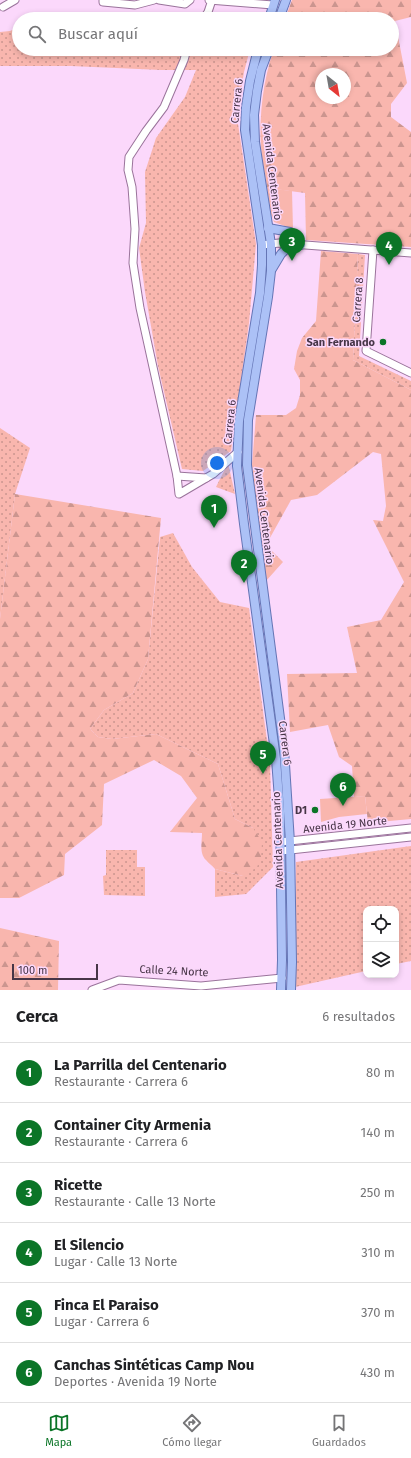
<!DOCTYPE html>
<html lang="es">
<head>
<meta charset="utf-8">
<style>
  :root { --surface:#fff; --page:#f6f6f6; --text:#202124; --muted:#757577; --line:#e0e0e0; --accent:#0b7527 }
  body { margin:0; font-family:"Fira Sans",sans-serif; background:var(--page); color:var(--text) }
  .controls { position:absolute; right:12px; bottom:12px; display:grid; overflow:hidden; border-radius:8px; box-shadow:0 2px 6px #0003 }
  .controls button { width:36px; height:36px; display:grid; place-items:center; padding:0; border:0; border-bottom:1px solid var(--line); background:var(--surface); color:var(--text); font:20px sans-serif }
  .compass { position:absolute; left:315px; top:68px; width:36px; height:36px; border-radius:50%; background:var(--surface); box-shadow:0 2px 6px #0003; rotate:149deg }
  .scale { position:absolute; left:12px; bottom:10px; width:86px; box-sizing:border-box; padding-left:4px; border:2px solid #473547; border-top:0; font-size:11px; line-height:14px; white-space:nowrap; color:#473547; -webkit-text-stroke:3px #fbd8fb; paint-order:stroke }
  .you { position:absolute; left:217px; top:463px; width:14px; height:14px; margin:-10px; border:3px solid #fff; border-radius:50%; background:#1a73e8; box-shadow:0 0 0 6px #1a73e833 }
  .badge { display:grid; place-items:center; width:26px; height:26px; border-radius:50%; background:var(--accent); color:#fff; font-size:13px; font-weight:700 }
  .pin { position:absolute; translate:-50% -33px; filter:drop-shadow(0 1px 2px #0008) }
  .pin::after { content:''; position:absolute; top:21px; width:14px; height:12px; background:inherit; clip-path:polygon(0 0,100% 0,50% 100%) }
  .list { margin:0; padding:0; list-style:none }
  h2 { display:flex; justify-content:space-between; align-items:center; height:52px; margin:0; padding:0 16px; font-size:17px }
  h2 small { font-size:13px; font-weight:400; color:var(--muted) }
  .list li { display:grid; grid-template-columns:26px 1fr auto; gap:12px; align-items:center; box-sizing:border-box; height:60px; padding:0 16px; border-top:1px solid var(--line) }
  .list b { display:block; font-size:15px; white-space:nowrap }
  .list p { margin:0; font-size:13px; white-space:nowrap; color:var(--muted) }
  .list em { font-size:13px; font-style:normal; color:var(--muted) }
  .icon { flex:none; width:22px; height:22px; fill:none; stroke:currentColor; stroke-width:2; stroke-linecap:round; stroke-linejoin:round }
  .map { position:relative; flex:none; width:411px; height:990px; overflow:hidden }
  .search { position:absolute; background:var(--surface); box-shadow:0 2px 6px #0003; left:12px; right:12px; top:12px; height:44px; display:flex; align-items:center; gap:10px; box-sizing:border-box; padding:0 14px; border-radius:22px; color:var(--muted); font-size:15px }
  .sheet { height:412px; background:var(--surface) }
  nav { display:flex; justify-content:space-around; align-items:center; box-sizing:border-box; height:56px; border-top:1px solid var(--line); background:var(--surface); font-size:11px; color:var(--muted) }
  nav a { display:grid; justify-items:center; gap:2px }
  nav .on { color:var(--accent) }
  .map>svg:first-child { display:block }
</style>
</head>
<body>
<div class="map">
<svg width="411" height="990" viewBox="0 0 411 990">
  <defs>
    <pattern id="grass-dots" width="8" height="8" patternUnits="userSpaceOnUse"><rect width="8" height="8" fill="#f9b6ae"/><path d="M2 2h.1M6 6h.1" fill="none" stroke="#cb958f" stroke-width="1.8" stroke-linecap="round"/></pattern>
    <pattern id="forest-firs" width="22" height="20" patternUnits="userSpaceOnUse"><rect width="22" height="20" fill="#f9b6ae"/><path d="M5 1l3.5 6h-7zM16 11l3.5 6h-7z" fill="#cb958f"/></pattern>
  </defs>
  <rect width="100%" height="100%" fill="#fbd8fb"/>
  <!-- grass -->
  <g fill="url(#grass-dots)">
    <path d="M 208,12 L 258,14 L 257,19 L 56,19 L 133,14 L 175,14 Z"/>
    <path d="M 19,27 L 19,49 L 250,49 L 244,72 L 237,117 L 256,244 L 249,323 L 231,451 L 203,471 L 182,469 L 158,366 L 145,292 L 139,248 L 146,223 L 145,172 L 156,138 L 185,97 L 196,70 L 161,70 L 71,66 L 0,66 L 0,32 L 10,31 Z"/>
    <path d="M 358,254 L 365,255 L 359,356 L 411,381 L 411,390 L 353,360 Z"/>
    <path d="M 0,428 L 30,448 L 15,494 L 0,619 Z"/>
    <path d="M 228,463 L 235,494 L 216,487 Z"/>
    <path d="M 173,533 L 192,567 L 220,602 L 249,608 L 270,763 L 273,867 L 246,894 L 215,897 L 215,869 L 243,876 L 253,828 L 235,819 L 218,764 L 156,734 L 112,739 L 98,737 L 90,729 L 104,710 L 133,693 L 148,659 L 160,537 Z"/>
    <path d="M 411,846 L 411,961 L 396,964 L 396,909 L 366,909 L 366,971 L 295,987 L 296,862 Z"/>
    <path d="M 106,850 L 137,850 L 137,867 L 145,867 L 145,896 L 104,895 L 103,876 L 106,875 Z"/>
  </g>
  <!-- forest -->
  <g fill="url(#forest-firs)" fill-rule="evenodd">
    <path d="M 292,0 L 411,0 L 411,17 L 395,21 L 407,83 L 391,104 L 391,117 L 411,132 L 411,247 L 306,240 L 305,193 L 267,188 C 265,174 262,161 261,148 C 259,115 263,80 274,49 L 392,49 L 392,19 L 285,19 ZM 321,74 L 345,74 L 345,98 L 321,98 Z"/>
    <path d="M 321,251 L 358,254 L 353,360 L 411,390 L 411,819 L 368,823 L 365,796 L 354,797 L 352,766 L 339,757 L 328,725 L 290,732 L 287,674 L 357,673 L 347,627 L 381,620 L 404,582 L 373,520 L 383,521 L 386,506 L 381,454 L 373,452 L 317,495 L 291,500 L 266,545 L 283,562 L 266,581 L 257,516 L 252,465 L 256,415 L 286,415 L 296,408 L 300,395 L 300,380 L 294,369 L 297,351 L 302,338 L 316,321 Z"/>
    <path d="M 15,494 L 161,518 L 148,659 L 133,693 L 104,710 L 90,729 L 98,737 L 112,739 L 156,734 L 218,764 L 235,819 L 253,828 L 262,842 L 261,857 L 257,867 L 243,876 L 215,869 C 212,865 209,864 206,860 C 199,853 202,842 202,833 L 170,832 L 197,798 L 181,776 L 154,760 L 104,784 L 102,825 L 65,854 L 64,875 L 19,898 L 0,898 L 0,619 Z"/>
    <path d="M 0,928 L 59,941 L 58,990 L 0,990 Z"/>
  </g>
  <!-- green -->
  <g fill="#f9b6ae">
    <path d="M 267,188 L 292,191 L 293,229 L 274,222 L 271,214 Z"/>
    <path d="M 365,796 L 367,814 L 339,817 L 321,822 L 320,799 Z"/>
  </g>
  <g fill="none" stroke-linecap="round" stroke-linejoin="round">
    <defs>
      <g id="minor">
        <path d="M 103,0 L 103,2 L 135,5 L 154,0"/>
        <path d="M 159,0 L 185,4 L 190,0"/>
        <path d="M 209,0 L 273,5"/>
        <path d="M 3,7 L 15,0"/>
        <path d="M 203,19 L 208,12 L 212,0"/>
        <path d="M 187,49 L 184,60 L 164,107 L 146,131 L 129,157 L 128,170 L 132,187 L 135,229 L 133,263 L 140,308 L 177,476 L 179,494 L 213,474 L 238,452"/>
        <path d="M 262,245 L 279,243 L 411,253"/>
        <path d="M 373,250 L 366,351 L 411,373"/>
        <path d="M 177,476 L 206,478"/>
        <path d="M 280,842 L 411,828"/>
        <path d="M 281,851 L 411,837"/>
        <path d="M 92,990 L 119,980 L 201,986 L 282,978"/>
      </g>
      <g id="major">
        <path d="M 269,19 L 275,0"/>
        <path d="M 279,19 L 286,0"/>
        <path d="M 258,49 L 250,81 L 246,107 L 245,130 L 262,245 L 262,265 L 260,293 L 239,421 L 237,466 L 244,524 L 276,759 L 280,812 L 282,960 L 281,990"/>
        <path d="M 269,49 L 261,70 L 257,91 L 254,115 L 255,142 L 271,244 L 271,271 L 268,297 L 248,420 L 247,465 L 284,749 L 290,842 L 292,962 L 291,990"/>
        <path d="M 268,228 L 290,232 L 296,236 L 301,245"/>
        <path d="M 272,269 L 281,254 L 291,244"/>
      </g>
    </defs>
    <!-- minor casing -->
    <use href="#minor" stroke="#9a739b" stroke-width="9"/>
    <!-- major casing -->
    <use href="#major" stroke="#6575b5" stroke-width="10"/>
    <!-- minor -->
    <use href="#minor" stroke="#fff" stroke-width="7"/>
    <!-- major -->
    <use href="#major" stroke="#acc1f6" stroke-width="8"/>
  </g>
  <!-- markers -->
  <g fill="#0b7527" stroke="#fbd8fb" stroke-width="1.5">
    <circle cx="383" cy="342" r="4"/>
    <circle cx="315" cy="810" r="4"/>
  </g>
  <g text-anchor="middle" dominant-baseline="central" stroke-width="3" stroke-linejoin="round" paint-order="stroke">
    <!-- street labels -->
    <g font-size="11" fill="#473547" stroke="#fbd8fb">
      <text transform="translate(237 101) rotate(-84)">Carrera 6</text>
      <text transform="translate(272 172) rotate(83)">Avenida Centenario</text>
      <text transform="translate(358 300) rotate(-86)">Carrera 8</text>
      <text transform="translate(230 422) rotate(-84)">Carrera 6</text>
      <text transform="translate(264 516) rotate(83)">Avenida Centenario</text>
      <text transform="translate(285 743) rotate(83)">Carrera 6</text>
      <text transform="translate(345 825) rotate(-6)">Avenida 19 Norte</text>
      <text transform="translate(278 840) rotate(-92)">Avenida Centenario</text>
      <text transform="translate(174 971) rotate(3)">Calle 24 Norte</text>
    </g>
    <!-- poi labels -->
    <g font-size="11" font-weight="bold" fill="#473547" stroke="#fbd8fb" text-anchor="end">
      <text x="375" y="342">San Fernando</text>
      <text x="307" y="810">D1</text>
    </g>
  </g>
</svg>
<div class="controls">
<button><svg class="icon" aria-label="locate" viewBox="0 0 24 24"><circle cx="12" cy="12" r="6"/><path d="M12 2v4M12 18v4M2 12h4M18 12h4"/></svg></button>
<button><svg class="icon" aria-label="layers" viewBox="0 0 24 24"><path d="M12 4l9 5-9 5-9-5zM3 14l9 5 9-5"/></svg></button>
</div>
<svg class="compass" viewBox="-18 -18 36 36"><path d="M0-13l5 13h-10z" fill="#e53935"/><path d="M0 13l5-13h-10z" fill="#757577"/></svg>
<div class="scale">100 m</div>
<div class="you"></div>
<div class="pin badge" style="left:214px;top:528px">1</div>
<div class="pin badge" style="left:244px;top:583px">2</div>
<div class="pin badge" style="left:292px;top:261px">3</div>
<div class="pin badge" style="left:389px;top:265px">4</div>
<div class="pin badge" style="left:263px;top:774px">5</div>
<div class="pin badge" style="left:343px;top:806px">6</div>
<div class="search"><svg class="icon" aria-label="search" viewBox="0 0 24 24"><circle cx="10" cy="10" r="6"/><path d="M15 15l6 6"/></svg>Buscar aquí</div>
</div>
<section class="sheet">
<h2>Cerca<small>6 resultados</small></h2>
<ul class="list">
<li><span class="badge">1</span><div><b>La Parrilla del Centenario</b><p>Restaurante · Carrera 6</p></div><em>80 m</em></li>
<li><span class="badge">2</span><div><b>Container City Armenia</b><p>Restaurante · Carrera 6</p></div><em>140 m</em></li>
<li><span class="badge">3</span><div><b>Ricette</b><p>Restaurante · Calle 13 Norte</p></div><em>250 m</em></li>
<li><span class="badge">4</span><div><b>El Silencio</b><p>Lugar · Calle 13 Norte</p></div><em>310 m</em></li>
<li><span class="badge">5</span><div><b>Finca El Paraiso</b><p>Lugar · Carrera 6</p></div><em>370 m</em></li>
<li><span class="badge">6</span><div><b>Canchas Sintéticas Camp Nou</b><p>Deportes · Avenida 19 Norte</p></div><em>430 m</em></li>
</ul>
</section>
<nav>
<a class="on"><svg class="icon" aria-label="map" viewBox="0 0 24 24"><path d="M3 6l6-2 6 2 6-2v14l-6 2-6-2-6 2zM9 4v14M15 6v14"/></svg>Mapa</a>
<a><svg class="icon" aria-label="directions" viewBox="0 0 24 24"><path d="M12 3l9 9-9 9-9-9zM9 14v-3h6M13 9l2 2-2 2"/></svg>Cómo llegar</a>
<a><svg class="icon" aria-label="saved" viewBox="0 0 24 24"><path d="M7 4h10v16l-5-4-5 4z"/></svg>Guardados</a>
</nav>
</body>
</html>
